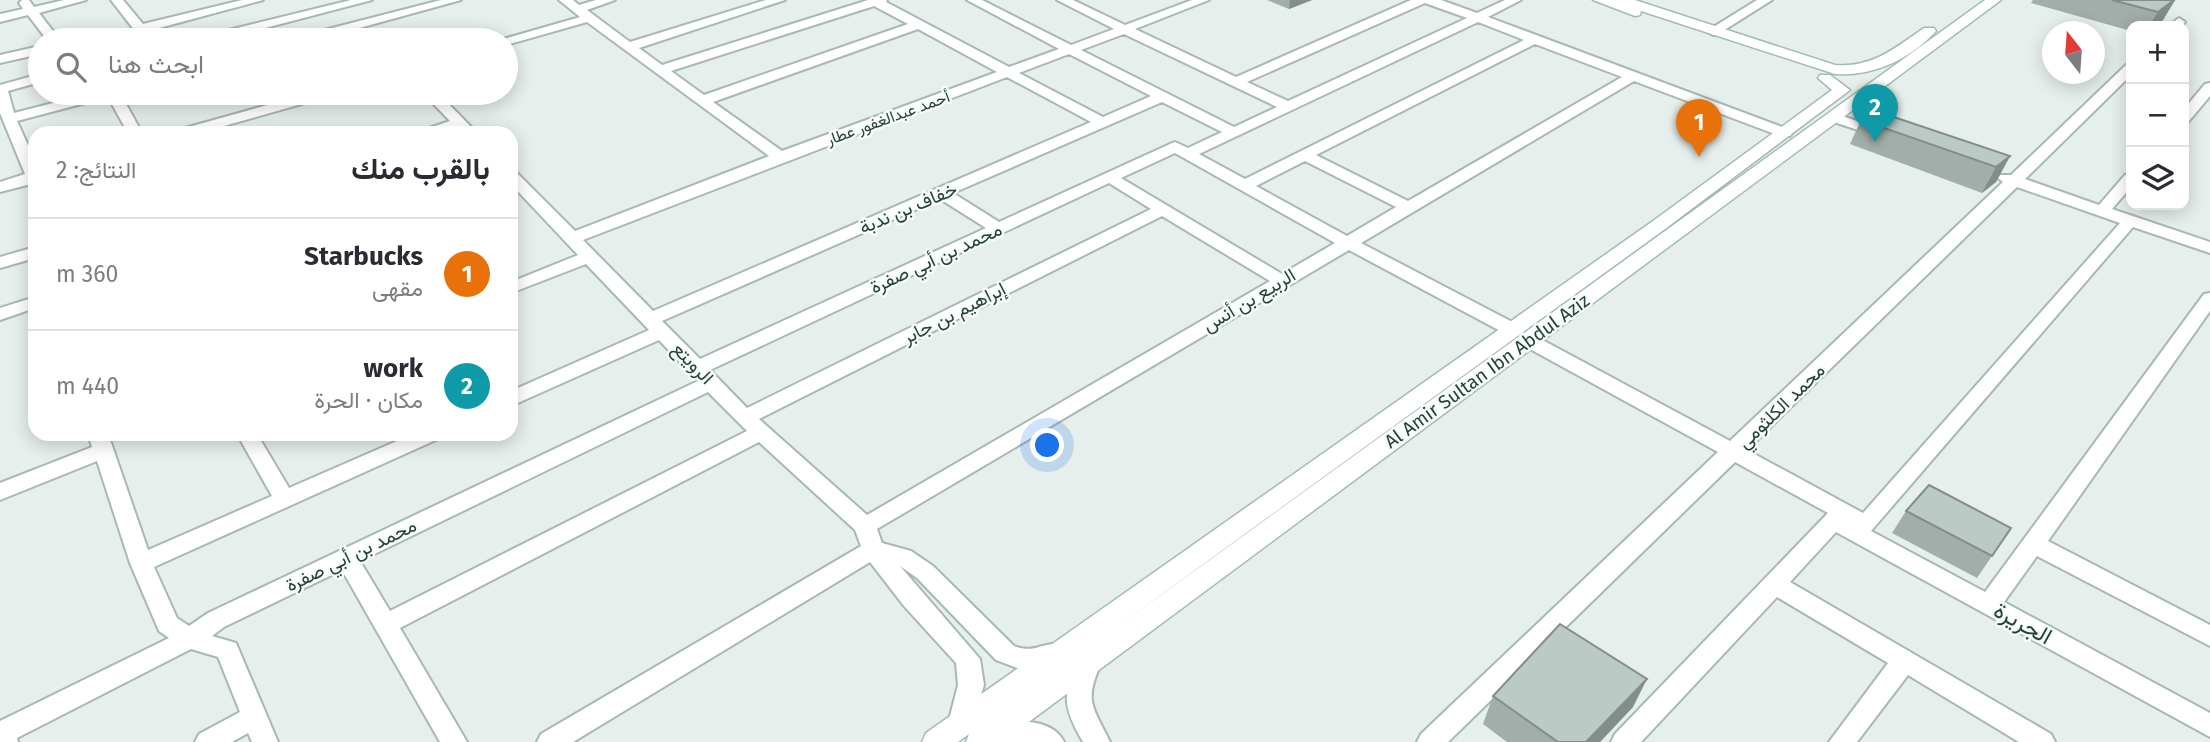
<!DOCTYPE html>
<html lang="ar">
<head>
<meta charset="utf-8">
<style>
  :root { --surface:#fff; --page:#f7f7f7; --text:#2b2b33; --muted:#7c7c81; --line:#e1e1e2; --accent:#855347 }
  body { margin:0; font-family:"Fira Sans",Vazirmatn,sans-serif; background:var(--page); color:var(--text); direction:rtl }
  .controls { position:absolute; right:21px; top:21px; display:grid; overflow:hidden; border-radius:14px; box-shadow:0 4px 18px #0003 }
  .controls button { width:63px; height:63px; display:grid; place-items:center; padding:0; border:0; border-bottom:2px solid var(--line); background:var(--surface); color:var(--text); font:35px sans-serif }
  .compass { position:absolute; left:2042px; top:21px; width:63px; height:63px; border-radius:50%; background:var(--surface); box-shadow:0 4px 18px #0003; rotate:343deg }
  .you { position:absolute; left:1048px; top:446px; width:24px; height:24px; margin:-18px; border:5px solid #fff; border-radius:50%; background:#1a73e8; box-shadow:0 0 0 10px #1a73e833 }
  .badge { display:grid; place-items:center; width:46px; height:46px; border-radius:50%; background:var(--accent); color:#fff; font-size:23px; font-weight:700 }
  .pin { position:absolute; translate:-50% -58px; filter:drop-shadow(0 2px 4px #0008) }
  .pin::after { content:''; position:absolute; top:37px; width:24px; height:21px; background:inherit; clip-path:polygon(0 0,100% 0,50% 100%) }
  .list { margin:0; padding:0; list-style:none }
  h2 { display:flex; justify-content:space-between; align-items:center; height:91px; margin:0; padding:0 28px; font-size:30px }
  h2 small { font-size:23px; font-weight:400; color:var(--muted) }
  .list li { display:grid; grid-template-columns:46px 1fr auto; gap:21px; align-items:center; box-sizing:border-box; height:112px; padding:0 28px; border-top:2px solid var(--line) }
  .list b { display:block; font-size:26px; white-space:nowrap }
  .list p { margin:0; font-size:23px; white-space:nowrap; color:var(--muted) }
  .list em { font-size:23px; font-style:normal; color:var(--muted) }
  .icon { flex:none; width:38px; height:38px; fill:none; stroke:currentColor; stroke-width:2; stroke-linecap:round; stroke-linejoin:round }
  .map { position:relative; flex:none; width:2210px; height:742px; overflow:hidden; direction:ltr }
  .search { position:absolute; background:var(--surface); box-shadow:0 4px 18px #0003; left:28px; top:28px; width:490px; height:77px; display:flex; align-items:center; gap:18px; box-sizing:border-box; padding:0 24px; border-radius:38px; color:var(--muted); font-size:26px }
  .panel { position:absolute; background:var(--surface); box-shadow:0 4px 18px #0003; left:28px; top:126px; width:490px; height:315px; border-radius:21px; direction:rtl }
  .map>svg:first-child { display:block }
</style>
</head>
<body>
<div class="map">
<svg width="2210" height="742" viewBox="0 0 2210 742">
  <rect width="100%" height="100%" fill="#e6efeb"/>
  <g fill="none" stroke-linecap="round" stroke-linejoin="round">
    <defs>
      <g id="street">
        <path d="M 22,0 L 29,0 L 34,7 L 64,0 L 86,0 L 39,13 L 60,40 L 47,40 L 28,15 L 0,22 L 0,14 L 23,9 L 19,3 Z"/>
        <path d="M 111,0 L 123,0 L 143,24 L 242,0 L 263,0 L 148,31 L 154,40 L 142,40 Z"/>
        <path d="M 351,0 L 372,0 L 220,40 L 199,40 L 200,37 Z"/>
        <path d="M 441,0 L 461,0 L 316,40 L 296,40 L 297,37 Z"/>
        <path d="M 559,0 L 573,0 L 579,5 L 596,0 L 615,0 L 587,10 L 630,42 L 766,0 L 785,0 L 639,48 L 662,65 L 868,0 L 887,0 L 886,2 L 1009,67 L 1059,49 L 967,0 L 982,0 L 1071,45 L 1114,29 L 1057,0 L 1073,0 L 1125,25 L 1192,0 L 1209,0 L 1135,29 L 1236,77 L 1411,0 L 1441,0 L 1477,13 L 1505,0 L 1521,0 L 1488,17 L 1790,130 L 1792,133 L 1790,136 L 1780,136 L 1634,81 L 1361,243 L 1518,325 L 1520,329 L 1518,333 L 1504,333 L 1349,250 L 877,529 L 882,543 L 911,551 L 933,566 L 1014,646 C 1037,655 1043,639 1063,646 L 1066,653 L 1063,660 L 1025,671 L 996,660 L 917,578 L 900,566 L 980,659 L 984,685 L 970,732 L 961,735 L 952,732 L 948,724 L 958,685 L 956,663 L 904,606 L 870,562 L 573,742 L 537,742 L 541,734 L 861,546 L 855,530 L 759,442 L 400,628 L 467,742 L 440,742 L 342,570 L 224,627 L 212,636 L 236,643 L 278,742 L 252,742 L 248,733 L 232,742 L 195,742 L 199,734 L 240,712 L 218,657 L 191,649 L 17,738 L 18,742 L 0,742 L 0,721 L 169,638 L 159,631 L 130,563 L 97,461 L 0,500 L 0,483 L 92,447 L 88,434 L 108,434 L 148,550 L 272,496 L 237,434 L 257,434 L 289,488 L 413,434 L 441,434 L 438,439 L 154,567 L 177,618 L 189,626 L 208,613 L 698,381 L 659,340 L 511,406 L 511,391 L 649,330 L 586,264 L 511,293 L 511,282 L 578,255 L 511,184 L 511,170 L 516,172 L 575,231 L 769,156 L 587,22 L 506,45 L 506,40 L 500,40 L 580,17 ZM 1425,3 L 1467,18 L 1288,101 L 1247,82 ZM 874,6 L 908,24 L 704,95 L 671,71 ZM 1478,22 L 1524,40 L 1245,179 L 1199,154 ZM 918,29 L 997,72 L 782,151 L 713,102 ZM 1124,34 L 1277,107 L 1234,127 L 1081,50 ZM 1535,44 L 1622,77 L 1408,201 L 1316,155 ZM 1069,54 L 1151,96 L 1103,117 L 1019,73 ZM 1007,77 L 1091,122 L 653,311 L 583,240 ZM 1162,102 L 1222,132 L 1188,148 L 1175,142 L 1170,144 L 999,222 L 953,193 ZM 1175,153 L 1335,243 L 1282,274 L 1121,178 ZM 1305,161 L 1396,207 L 1347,236 L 1256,186 ZM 1109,183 L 1151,209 L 747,408 L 710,370 ZM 940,199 L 986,228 L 700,359 L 662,321 ZM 1162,216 L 1270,281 L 867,515 L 759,419 ZM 708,392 L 747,431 L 390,611 L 360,561 Z"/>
        <path d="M 1757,0 L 1772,0 L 1718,34 L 1713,35 L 1707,31 Z"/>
        <path d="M 2179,18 L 2185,22 L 2182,26 L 2168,26 Z"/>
        <path d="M 40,46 L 40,54 L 0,63 L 0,55 Z"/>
        <path d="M 2131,64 L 2131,75 L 2025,179 L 2099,205 L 2125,175 L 2131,173 L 2131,187 L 2112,209 L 2210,242 L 2210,253 L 2133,227 L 1871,531 L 1985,592 L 2204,294 L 2210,293 L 2210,311 L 2048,541 L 2210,625 L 2210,646 L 2037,556 L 2004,602 L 2210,713 L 2210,737 L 1836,532 L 1790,582 L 2051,734 L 2055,742 L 2019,742 L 1908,675 L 1857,742 L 1829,742 L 1888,663 L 1777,597 L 1641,742 L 1611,742 L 1615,734 L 1828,513 L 1735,462 L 1448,742 L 1417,742 L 1421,734 L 1718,452 L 1521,344 L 1519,340 L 1521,336 L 1535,336 L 1730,441 L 2003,182 L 1998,178 L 2000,175 L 2011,175 L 2126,65 ZM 2017,187 L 2120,223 L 1863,513 L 1747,450 Z"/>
        <path d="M 40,74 L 40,82 L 8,91 L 14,113 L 92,93 L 120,93 L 142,133 L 128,133 L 108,97 L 17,121 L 35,161 L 35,183 L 0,192 L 0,182 L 25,174 L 0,113 L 0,85 Z"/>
        <path d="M 2210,83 L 2210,96 L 2189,121 L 2184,122 L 2184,109 L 2205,84 Z"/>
        <path d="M 310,93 L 332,93 L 330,96 L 199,133 L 176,133 L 178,130 Z"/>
        <path d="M 423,93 L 438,93 L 477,133 L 462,133 L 457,129 L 443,133 L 421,133 L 423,130 L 450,121 Z"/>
        <path d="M 1833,113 L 1887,131 L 1889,134 L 1882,138 L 1828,120 L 1826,117 Z"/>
        <path d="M 35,247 L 35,258 L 0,268 L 0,257 Z"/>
        <path d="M 35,297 L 35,308 L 0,320 L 0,308 Z"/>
        <path d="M 1089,654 L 1098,657 L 1101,664 C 1083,702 1094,708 1110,742 L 1083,742 C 1062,706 1062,693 1080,657 Z"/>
        <path d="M 1016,721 C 1034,721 1056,725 1064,742 L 983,742 L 980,735 L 984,727 Z"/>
      </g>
      <g id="secondary">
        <path d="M 1593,0 L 1635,0 L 1835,65 C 1872,68 1895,48 1924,28 L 1934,28 L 1936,31 C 1911,59 1872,77 1835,74 L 1641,11 L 1640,15 L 1635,16 Z"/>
        <path d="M 1985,0 L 2001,0 L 1002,742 L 966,742 L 969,734 L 958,742 L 922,742 L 926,733 L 1653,221 L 1832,90 L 1818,78 L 1820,75 L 1830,75 L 1850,90 L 1665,229 L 1114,629 Z"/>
      </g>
    </defs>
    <!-- street casing -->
    <use href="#street" stroke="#a8b8b2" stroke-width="4"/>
    <!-- secondary casing -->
    <use href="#secondary" stroke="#a4bbb3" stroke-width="3"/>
    <!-- street -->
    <use href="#street" fill="#fff" fill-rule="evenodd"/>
    <!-- secondary -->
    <use href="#secondary" fill="#fff" fill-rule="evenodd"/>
  </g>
  <!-- wall -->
  <g fill="#a1aea9">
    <path d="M 1267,0 L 1312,0 L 1289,9 Z"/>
    <path d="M 2033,0 L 2175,0 L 2163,20 L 2155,26 L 2131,26 L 2131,31 L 2031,3 Z"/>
    <path d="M 1861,120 L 2010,156 L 1996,182 L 1982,193 L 1850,144 Z"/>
    <path d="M 1906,511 L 2011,528 L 1977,578 L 1892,533 Z"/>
    <path d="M 1493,696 L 1633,707 L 1600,742 L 1507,742 L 1483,724 Z"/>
  </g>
  <!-- shaded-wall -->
  <g fill="#838d89">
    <path d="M 1290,0 L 1312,0 L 1289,9 Z"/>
    <path d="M 2174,0 L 2175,0 L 2163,20 L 2155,26 L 2149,26 L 2158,12 Z"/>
    <path d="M 2010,156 L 1996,182 L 1982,193 L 1996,167 Z"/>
    <path d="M 1647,679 L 1633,707 L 1600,742 L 1586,742 Z"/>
  </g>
  <!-- building -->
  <g fill="#bbcac4" stroke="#838d89" stroke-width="2">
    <path d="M 2112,0 L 2174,0 L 2158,12 Z"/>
    <path d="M 1873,110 L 2010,156 L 1996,167 L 1861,120 Z"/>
    <path d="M 1929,485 L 2011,528 L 1992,556 L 1906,511 Z"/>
    <path d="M 1560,624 L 1647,679 L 1586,742 L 1558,742 L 1493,696 Z"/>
  </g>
  <g text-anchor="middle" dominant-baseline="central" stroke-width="5" stroke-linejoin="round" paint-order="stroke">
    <!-- far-street labels -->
    <g font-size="16" fill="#24423a" stroke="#f7fbf9">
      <text transform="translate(888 118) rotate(-20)">أحمد عبدالغفور عطار</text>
    </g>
    <!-- street labels -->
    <g font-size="19" fill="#24423a" stroke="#f7fbf9">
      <text transform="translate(908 208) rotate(-23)">خفاف بن ندبة</text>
      <text transform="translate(936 258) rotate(-25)">محمد بن أبي صفرة</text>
      <text transform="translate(1249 300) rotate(-31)">الربيع بن أنس</text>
      <text transform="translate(954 313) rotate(-27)">إبراهيم بن جابر</text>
      <text transform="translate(693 363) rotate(46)">الرويتع</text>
      <text transform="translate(1487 371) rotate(-36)">Al Amir Sultan Ibn Abdul Aziz</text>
      <text transform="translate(1781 406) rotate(-44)">محمد الكلثومي</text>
      <text transform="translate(351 555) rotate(-26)">محمد بن أبي صفرة</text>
    </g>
    <!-- near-street labels -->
    <g font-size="23" fill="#24423a" stroke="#f7fbf9">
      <text transform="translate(2023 623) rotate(29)">الجريرة</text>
    </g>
  </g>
</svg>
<div class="controls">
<button>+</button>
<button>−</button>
<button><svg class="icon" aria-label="layers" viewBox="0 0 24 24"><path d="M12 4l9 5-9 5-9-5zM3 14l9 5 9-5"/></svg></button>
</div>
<svg class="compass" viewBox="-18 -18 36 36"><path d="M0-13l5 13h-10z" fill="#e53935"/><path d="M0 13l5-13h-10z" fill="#7c7c81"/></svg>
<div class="you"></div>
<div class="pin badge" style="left:1699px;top:157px;background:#e8710a">1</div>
<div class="pin badge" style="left:1875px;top:142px;background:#0f9aa8">2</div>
<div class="search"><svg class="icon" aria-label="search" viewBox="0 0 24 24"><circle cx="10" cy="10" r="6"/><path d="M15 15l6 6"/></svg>ابحث هنا</div>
<section class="panel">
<h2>بالقرب منك<small>النتائج: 2</small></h2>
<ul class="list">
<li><span class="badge" style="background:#e8710a">1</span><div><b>Starbucks</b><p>مقهى</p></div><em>360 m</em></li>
<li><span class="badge" style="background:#0f9aa8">2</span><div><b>work</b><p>مكان · الحرة</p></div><em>440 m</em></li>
</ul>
</section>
</div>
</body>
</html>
